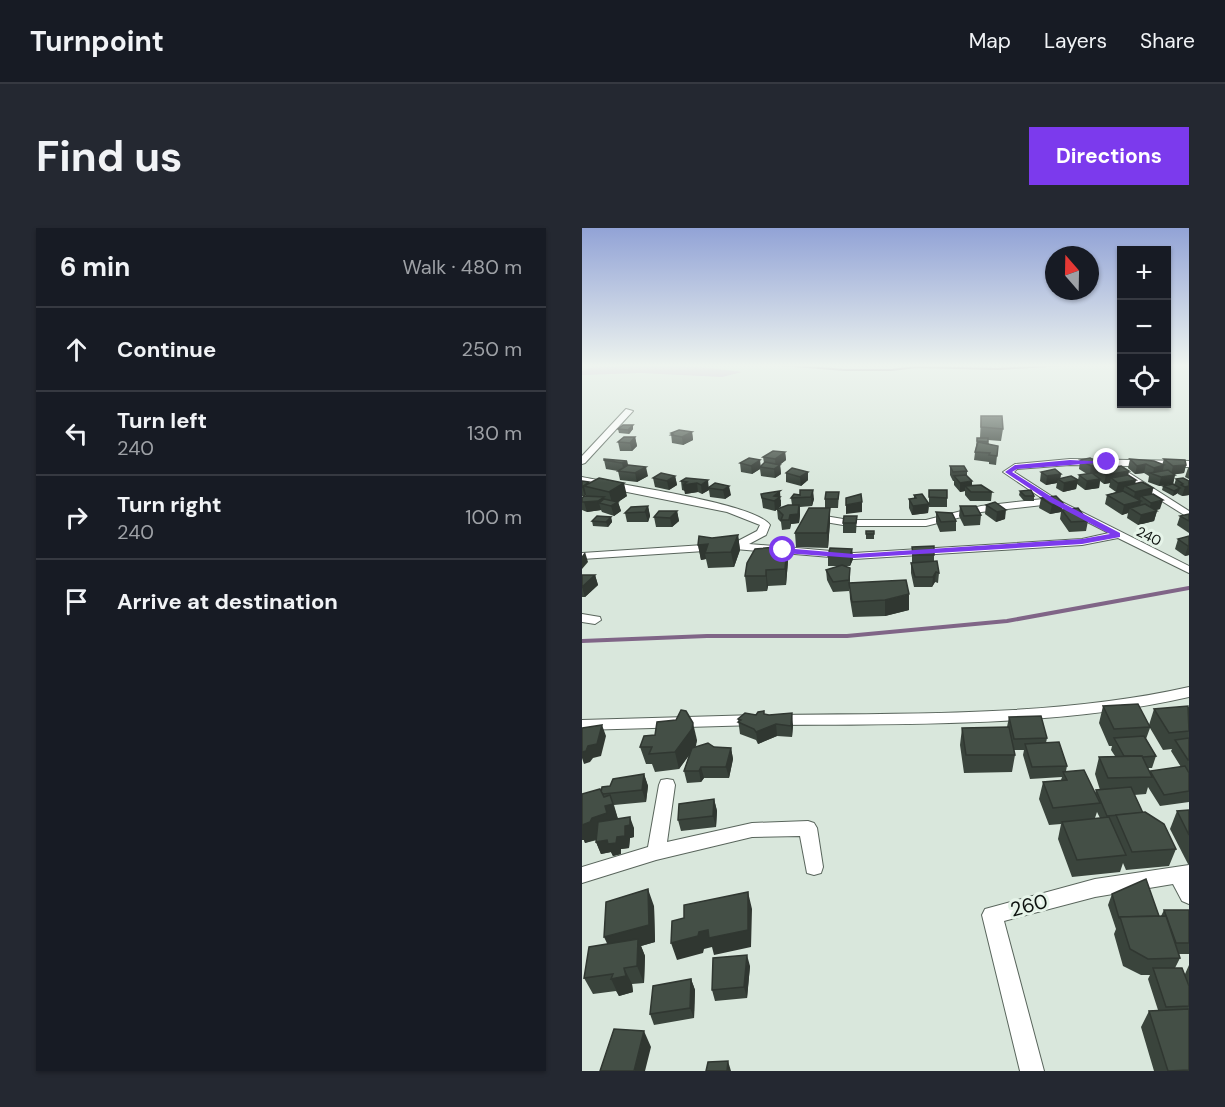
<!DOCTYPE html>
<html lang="en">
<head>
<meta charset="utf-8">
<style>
  :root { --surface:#171b24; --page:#242831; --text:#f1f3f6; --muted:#9ea1a6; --line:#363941; --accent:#7c3aed }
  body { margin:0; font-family:"DM Sans",sans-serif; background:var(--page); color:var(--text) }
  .controls { position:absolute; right:18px; top:18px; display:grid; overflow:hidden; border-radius:0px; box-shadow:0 2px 4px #0004 }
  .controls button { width:54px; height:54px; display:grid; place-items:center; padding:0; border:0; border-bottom:2px solid var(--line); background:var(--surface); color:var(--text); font:30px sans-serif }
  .compass { position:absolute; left:463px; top:18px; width:54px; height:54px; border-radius:50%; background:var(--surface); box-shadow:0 2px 4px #0004; rotate:340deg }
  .stop { position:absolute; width:18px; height:18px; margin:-14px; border:4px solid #7c3aed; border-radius:50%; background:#fff }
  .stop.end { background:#7c3aed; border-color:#fff; box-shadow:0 2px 6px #0008 }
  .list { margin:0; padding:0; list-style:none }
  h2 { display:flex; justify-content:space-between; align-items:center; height:78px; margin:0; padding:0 24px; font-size:26px }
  h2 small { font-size:20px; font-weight:400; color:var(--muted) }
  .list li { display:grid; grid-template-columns:39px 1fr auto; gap:18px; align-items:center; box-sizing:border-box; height:84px; padding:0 24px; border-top:2px solid var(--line) }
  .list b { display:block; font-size:22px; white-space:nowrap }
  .list p { margin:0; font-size:20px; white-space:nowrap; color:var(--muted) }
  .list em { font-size:20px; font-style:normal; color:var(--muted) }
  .icon { flex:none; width:33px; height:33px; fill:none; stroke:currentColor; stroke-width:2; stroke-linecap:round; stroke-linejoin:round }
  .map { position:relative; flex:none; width:607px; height:843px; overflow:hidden; border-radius:0px }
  header { display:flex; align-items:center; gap:36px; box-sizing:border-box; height:84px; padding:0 30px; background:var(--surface); border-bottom:2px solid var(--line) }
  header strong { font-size:28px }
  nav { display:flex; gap:33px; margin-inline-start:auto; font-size:21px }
  .intro { display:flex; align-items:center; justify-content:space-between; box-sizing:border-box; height:144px; padding:0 36px }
  h1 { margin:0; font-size:42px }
  .button { padding:15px 27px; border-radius:0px; background:var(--accent); color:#fff; font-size:21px; font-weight:700 }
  main { display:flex; gap:36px; padding:0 36px }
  aside { flex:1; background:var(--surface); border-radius:0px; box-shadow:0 2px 4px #0004 }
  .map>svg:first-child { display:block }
</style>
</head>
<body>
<header>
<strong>Turnpoint</strong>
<nav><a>Map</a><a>Layers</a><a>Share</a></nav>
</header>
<div class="intro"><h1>Find us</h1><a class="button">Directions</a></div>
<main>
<aside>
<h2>6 min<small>Walk · 480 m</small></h2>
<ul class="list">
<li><svg class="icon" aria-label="ahead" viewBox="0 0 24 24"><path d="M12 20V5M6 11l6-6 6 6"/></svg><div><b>Continue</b></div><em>250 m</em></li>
<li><svg class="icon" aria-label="left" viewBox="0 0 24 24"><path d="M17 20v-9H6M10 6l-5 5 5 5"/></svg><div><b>Turn left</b><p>240</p></div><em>130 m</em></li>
<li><svg class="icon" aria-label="right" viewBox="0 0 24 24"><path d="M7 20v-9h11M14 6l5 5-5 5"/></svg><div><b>Turn right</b><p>240</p></div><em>100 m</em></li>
<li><svg class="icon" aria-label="arrive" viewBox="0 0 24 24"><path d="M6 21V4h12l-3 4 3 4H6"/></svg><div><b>Arrive at destination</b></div></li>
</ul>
</aside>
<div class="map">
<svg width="607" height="843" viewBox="0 0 607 843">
  <rect width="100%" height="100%" fill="#d9e7dc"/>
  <!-- green -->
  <path fill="#cba7d4" d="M 71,137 L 127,140 L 160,144 L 140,149 L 59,145 L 0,147 L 0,143 L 7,140 Z"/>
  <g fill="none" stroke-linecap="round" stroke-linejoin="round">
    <!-- stream-far1 -->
    <path stroke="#806587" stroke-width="2" d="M 200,137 L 263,142 L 309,142 L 335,139 L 416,141 L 482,137"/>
    <!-- stream -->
    <path stroke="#806587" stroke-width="4" d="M 0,413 L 125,408 L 265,408 L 425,393 L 607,360"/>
    <defs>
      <g id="minor">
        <path d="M 44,181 L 51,183 L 3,235 L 0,236 L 0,228 Z"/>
        <path d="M 488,231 L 607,233 L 607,239 L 488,237 L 435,241 L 432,244 L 474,271 L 607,338 L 607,345 L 536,310 L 500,317 L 272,331 L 153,321 L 0,331 L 0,325 L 152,315 L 175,303 L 178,297 L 145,284 L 0,255 L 0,249 C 33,256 173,275 188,297 L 184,307 L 167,316 L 272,325 L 500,311 L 527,305 L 470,276 L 399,284 L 344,298 L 267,298 L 231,292 L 226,289 L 231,286 L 267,292 L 344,292 L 399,278 L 461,271 L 421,244 L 433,236 Z"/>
        <path d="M 535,241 L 541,241 L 607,283 L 607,290 L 535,245 Z"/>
        <path d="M 0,386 L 18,389 L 19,392 L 13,396 L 0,394 Z"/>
        <path d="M 607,459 L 607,469 C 476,499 328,496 194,497 L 189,496 L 186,492 L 189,488 L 194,487 C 329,485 474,489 607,459 Z"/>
        <path d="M 175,487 L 180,488 L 183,492 L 180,496 L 175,497 L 0,502 L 0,492 Z"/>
        <path d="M 85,551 L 91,552 L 93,557 L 85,614 L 170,595 L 226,593 L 232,595 L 235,600 L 241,639 L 239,645 L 232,647 L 225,645 L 218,608 L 170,609 L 74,632 L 0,655 L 0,639 L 66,619 L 77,557 L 79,552 Z"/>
        <path d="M 607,637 L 607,676 L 600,673 L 591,656 L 513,669 L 422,693 L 462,843 L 438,843 L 400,687 L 403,681 L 513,651 Z"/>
      </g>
    </defs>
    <!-- minor casing -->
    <use href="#minor" stroke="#59655c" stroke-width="2"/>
    <!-- minor -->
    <use href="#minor" fill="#fff" fill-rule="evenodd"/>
  </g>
  <!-- wall -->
  <g fill="#3a443c" fill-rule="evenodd">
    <path d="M 399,188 L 421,201 L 419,213 L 406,212 L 406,214 L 415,228 L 414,237 L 407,236 L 407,234 L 392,232 L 395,210 L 398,210 Z"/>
    <path d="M 36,201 L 51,201 L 47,206 L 37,205 Z"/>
    <path d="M 110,204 L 111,212 L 101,217 L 90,215 L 89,205 Z"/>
    <path d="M 53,209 L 55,218 L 50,223 L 38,223 L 36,214 Z"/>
    <path d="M 203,224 L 204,232 L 197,237 L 198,237 L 199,246 L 193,250 L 179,248 L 178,241 L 170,246 L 159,244 L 158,235 L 178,232 L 178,239 L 182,235 L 181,229 Z"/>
    <path d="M 548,231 L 580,237 L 582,231 L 604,237 L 602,245 L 593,246 L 591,256 L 577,258 L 566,254 L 567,248 L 562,245 L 553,246 L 546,240 Z"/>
    <path d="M 22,232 L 45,233 L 46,237 L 66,248 L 55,254 L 38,252 L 36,243 L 24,241 Z"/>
    <path d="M 498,232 L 517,235 L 530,240 L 547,243 L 546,247 L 553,256 L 571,260 L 570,266 L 578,281 L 574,282 L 575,283 L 572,293 L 556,297 L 545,290 L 546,285 L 540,287 L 523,276 L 525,267 L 534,264 L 527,259 L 528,255 L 522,256 L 518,253 L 517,260 L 503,262 L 495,256 L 494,261 L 481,264 L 474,260 L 475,255 L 464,257 L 458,253 L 459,244 L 479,246 L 478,250 L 496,252 L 497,247 L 505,246 L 497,241 Z"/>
    <path d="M 368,238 L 385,243 L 385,248 L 390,257 L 410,264 L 409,273 L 388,273 L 383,267 L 383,263 L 378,264 L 372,257 L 372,253 L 371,253 L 368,247 Z"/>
    <path d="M 210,240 L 226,252 L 219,258 L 204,254 L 204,245 Z"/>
    <path d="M 606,240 L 607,240 L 607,251 L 603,249 Z"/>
    <path d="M 93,248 L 95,257 L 87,262 L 73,259 L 71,250 Z"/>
    <path d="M 104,250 L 127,259 L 133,255 L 149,267 L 143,271 L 128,269 L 127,262 L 120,266 L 116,264 L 103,266 L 103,263 L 100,262 L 99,253 Z"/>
    <path d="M 594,251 L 607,253 L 607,267 L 600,268 L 596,266 L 596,265 L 591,268 L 580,262 L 581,258 L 592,257 Z"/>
    <path d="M 0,253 L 45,268 L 36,274 L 39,283 L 32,288 L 20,284 L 19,282 L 5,284 L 0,282 L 0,270 L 4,268 L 4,267 L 3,268 L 0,268 Z"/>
    <path d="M 218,262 L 232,271 L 230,278 L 218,279 L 218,287 L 217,295 L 209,296 L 208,301 L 200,302 L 199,294 L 196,291 L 195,281 L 210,277 L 209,270 L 218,267 Z"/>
    <path d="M 347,262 L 365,270 L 365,279 L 347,279 Z"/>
    <path d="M 438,263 L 452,268 L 452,273 L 442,273 L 437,267 Z"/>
    <path d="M 257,264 L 256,280 L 248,280 L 248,294 L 246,320 L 214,319 L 213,305 L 243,280 L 243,271 Z"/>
    <path d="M 179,266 L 199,272 L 199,278 L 193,283 L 181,280 Z"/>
    <path d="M 332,267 L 347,276 L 346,285 L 330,287 L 327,280 L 327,271 L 332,271 Z"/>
    <path d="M 459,270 L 481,275 L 480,282 L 506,293 L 504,303 L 487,304 L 478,291 L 479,284 L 468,286 L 457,280 Z"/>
    <path d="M 413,274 L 423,291 L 414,294 L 403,286 L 404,277 Z"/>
    <path d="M 66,278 L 68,288 L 66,294 L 45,294 L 43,285 Z"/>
    <path d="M 378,278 L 399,287 L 398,297 L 382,298 L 377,288 Z"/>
    <path d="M 95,283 L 97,293 L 90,299 L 74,299 L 72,289 Z"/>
    <path d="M 354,284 L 374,293 L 374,303 L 358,304 L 354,294 Z"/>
    <path d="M 607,286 L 607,305 L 595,297 L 598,288 Z"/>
    <path d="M 275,288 L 274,305 L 261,305 L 261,295 Z"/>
    <path d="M 29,289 L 30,294 L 26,299 L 11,298 L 10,293 Z"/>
    <rect x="284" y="303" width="8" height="8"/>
    <path d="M 156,307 L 158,322 L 152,339 L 126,340 L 124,331 L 119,332 L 116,317 L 130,310 Z"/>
    <path d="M 607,308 L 607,327 L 603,328 L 593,321 L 596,311 Z"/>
    <path d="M 352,318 L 352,333 L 357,345 L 356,355 L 353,354 L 350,359 L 332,359 L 329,345 L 329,335 L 330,335 L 330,319 Z"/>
    <path d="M 270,321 L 271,331 L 268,338 L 263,338 L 268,350 L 268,355 L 327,382 L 303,388 L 271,389 L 268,371 L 267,356 L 267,363 L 251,364 L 245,352 L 244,342 L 257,338 L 246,338 L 246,328 Z"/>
    <path d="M 206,333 L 204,357 L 186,358 L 185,363 L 165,364 L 163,348 Z"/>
    <path d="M 0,347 L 13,347 L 16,357 L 3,369 L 0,369 Z"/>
    <path d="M 521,478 L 567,497 L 572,481 L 607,479 L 607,574 L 578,578 L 566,559 L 564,566 L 552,567 L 561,585 L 594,621 L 587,638 L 544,642 L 541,635 L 538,644 L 490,649 L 476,611 L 479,596 L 467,597 L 457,571 L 461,554 L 479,552 L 480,549 L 448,551 L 441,527 L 442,522 L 432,522 L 433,527 L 430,544 L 382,545 L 378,517 L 380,500 L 425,499 L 427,489 L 465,510 L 464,515 L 485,538 L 484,543 L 513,565 L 514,562 L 518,562 L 513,546 L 517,529 L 533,528 L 529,522 L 530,518 L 527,518 L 517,495 ZM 568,500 L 581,522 L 590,521 L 589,523 L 599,539 L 567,544 L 566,540 L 570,540 L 574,528 L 564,511 ZM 515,584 L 518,590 L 513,590 Z"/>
    <path d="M 182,486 L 211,497 L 210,509 L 195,508 L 176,516 L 174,512 L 158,506 L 156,491 Z"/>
    <path d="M 73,507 L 115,512 L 113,519 L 149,520 L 151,531 L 147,550 L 122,550 L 119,554 L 105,555 L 102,543 L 107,527 L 97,541 L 73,544 L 70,536 L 64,536 L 58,519 Z"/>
    <path d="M 62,546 L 66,558 L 64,574 L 32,577 L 36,591 L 52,600 L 52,609 L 48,610 L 47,620 L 39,621 L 39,626 L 31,628 L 29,624 L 19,626 L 14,614 L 15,612 L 3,615 L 2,612 L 0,612 L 0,566 L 19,564 L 28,558 Z"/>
    <path d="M 132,571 L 135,583 L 134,599 L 99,603 L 96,592 Z"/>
    <path d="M 607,582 L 607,636 L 606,636 L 588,601 L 595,583 Z"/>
    <path d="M 530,666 L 577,688 L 579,688 L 582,682 L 607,682 L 607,726 L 597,726 L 598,730 L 593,740 L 603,746 L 607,737 L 607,843 L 572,843 L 559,799 L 567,783 L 576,782 L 566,751 L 568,747 L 559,747 L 541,738 L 532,706 L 534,701 L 526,677 Z"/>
    <path d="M 72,678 L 73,714 L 59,718 L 63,728 L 62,755 L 50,756 L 51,764 L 37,768 L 34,763 L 11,766 L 2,750 L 25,716 Z"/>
    <path d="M 168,738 L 165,770 L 133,773 L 130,762 Z"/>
    <path d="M 109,751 L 113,762 L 112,790 L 72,797 L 68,786 Z"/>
  </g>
  <!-- shaded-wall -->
  <g fill="#303731">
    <path d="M 51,197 L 51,201 L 47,206 L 46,202 Z"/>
    <path d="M 110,204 L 111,212 L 101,217 L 100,209 Z"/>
    <path d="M 53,209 L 55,218 L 50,223 L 48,215 Z"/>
    <path d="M 203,224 L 204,232 L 194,240 L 193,231 Z"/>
    <path d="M 178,232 L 179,240 L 178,239 L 178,241 L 170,246 L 169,238 Z"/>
    <path d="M 45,233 L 47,242 L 42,244 L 40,235 Z"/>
    <path d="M 520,236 L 518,243 L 517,242 L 516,245 L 508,247 L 509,238 Z"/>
    <path d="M 564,236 L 562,245 L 553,246 L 555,238 Z"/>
    <path d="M 198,237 L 199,246 L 193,250 L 192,241 Z"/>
    <path d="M 582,237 L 580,246 L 571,246 L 572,240 Z"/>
    <path d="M 604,237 L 602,245 L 589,247 L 591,238 Z"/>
    <path d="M 64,239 L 66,248 L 55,254 L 53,245 Z"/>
    <path d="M 547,243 L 545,251 L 529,250 L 528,255 L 522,256 L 524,247 Z"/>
    <path d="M 226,244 L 226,252 L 219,258 L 218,249 Z"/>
    <path d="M 479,246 L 478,252 L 476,251 L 475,255 L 464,257 L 465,248 Z"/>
    <path d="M 593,247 L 591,256 L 577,258 L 579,249 Z"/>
    <path d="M 93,248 L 95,257 L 87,262 L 85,253 Z"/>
    <path d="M 518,251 L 517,260 L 503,262 L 505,253 Z"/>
    <path d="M 126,252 L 127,262 L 120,266 L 119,257 Z"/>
    <path d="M 496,252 L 494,261 L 481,264 L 482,255 Z"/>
    <path d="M 554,252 L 552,262 L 543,258 L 541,263 L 534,264 L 536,255 Z"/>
    <path d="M 390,253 L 390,262 L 383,258 L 383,263 L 378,264 L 378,255 Z"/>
    <path d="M 7,254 L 9,260 L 2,258 L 4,267 L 3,268 L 0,259 Z"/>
    <path d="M 42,255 L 45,268 L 36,274 L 39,283 L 32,288 L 29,278 L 31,278 L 27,264 Z"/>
    <path d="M 115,255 L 116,264 L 103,266 L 101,257 Z"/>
    <path d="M 147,258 L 149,267 L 143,271 L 141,262 Z"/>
    <path d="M 607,258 L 607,267 L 600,268 L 603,259 Z"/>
    <path d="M 571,260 L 569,270 L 559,268 L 558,272 L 551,274 L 553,264 Z"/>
    <path d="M 598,260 L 596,265 L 591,268 L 592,263 Z"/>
    <path d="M 231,262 L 232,271 L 230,278 L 229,269 Z"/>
    <path d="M 198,263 L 199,278 L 193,283 L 192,268 Z"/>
    <path d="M 22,269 L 24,277 L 17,275 L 19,282 L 5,284 L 2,274 Z"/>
    <path d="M 581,272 L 578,281 L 566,284 L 569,275 Z"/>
    <path d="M 559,273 L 557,283 L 548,280 L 546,285 L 540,287 L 542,277 Z"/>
    <path d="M 280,274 L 280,284 L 264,286 L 264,277 Z"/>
    <path d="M 481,275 L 479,284 L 468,286 L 470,277 Z"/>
    <path d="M 347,276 L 346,285 L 330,287 L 331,278 Z"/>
    <path d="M 217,277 L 218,287 L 217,295 L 209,296 L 208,301 L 208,287 Z"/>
    <path d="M 66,278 L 68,288 L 66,294 L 63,284 Z"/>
    <path d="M 248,280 L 248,294 L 246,320 L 245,305 Z"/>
    <path d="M 424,282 L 423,291 L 414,294 L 415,284 Z"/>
    <path d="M 95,283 L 97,293 L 90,299 L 88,290 Z"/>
    <path d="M 575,283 L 572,293 L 556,297 L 559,287 Z"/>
    <path d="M 29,289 L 30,294 L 26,299 L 24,294 Z"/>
    <path d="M 156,307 L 158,322 L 152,339 L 149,324 Z"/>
    <path d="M 126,316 L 123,325 L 124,331 L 119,332 L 116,317 Z"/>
    <path d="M 607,317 L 607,327 L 603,328 L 606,318 Z"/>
    <path d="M 205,318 L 206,333 L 204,357 L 203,341 Z"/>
    <path d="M 270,321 L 271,331 L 268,338 L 268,328 Z"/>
    <path d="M 3,324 L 6,334 L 0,341 L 0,328 Z"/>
    <path d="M 184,342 L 186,358 L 185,363 L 184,348 Z"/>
    <path d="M 354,344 L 353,354 L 350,359 L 351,349 Z"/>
    <path d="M 13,347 L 16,357 L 3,369 L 0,359 Z"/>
    <path d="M 327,366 L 327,382 L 303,388 L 303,372 Z"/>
    <path d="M 210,485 L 211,497 L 210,509 L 209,498 Z"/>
    <path d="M 111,495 L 115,512 L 114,518 L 97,541 L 93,524 Z"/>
    <path d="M 194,496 L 195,508 L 176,516 L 174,504 Z"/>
    <path d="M 20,497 L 24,508 L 19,528 L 11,530 L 8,534 L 2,536 L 0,530 L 0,524 Z"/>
    <path d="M 149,520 L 151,531 L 147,550 L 144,539 Z"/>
    <path d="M 119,539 L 122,550 L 119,554 L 117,543 Z"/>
    <path d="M 62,546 L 66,558 L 64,574 L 60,562 Z"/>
    <path d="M 28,567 L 37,594 L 15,611 L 3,615 L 2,612 L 0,612 L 0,597 L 10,590 L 23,578 Z"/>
    <path d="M 132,571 L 135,583 L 134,599 L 131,588 Z"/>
    <path d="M 48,589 L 52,600 L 52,609 L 48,610 L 47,620 L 39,621 L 39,626 L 31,628 L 29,624 L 19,626 L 14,614 L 35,609 L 43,598 Z"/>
    <path d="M 66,661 L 72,678 L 73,714 L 59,718 L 63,728 L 62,755 L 55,738 L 30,726 L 22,709 Z"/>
    <path d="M 166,664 L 170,681 L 169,719 L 132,727 L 130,719 L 122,721 L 121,725 L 95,732 L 89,715 L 117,704 Z"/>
    <path d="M 165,727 L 168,738 L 165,770 L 162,759 Z"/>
    <path d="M 42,740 L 50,756 L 51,764 L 37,768 L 29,751 Z"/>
    <path d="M 109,751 L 113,762 L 112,790 L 108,780 Z"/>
    <path d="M 62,803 L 69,819 L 63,843 L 52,843 Z"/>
    <path d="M 146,833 L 149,843 L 145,843 Z"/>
  </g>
  <!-- building -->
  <g fill="#444f46" stroke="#303731" stroke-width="1.5">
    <path d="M 399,188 L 420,188 L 421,201 L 399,199 Z"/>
    <path d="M 41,197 L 51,197 L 46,202 L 36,201 Z"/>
    <path d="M 97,202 L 110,204 L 100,209 L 89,207 L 91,206 L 89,205 Z"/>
    <path d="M 42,209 L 53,209 L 48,215 L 36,214 Z"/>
    <path d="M 395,210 L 406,210 L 406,214 L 395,213 Z"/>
    <path d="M 396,214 L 416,218 L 415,228 L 407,227 L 408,225 L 393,224 Z"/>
    <path d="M 191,223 L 203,224 L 193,231 L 181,229 Z"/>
    <path d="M 167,230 L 178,232 L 169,238 L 158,235 Z"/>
    <path d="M 508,230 L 520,236 L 509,238 L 498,232 Z"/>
    <path d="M 22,231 L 45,233 L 40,235 L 22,232 Z"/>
    <path d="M 548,231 L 572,233 L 582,237 L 572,240 L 564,236 L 555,238 Z"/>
    <path d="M 582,231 L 603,232 L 604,237 L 591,238 Z"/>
    <path d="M 524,233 L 531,238 L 521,240 L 519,238 L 520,236 L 517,235 Z"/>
    <path d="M 183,234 L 198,237 L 192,241 L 178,239 Z"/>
    <path d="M 46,237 L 64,239 L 53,245 L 36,243 Z"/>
    <path d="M 368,238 L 382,238 L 385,243 L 371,244 Z"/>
    <path d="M 539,238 L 547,243 L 524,247 L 517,242 Z"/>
    <path d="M 210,240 L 226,244 L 218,249 L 204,245 Z"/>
    <path d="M 473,241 L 479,246 L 465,248 L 459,244 Z"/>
    <path d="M 586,242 L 593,247 L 579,249 L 568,245 Z"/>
    <path d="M 79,245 L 93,248 L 85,253 L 71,250 Z"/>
    <path d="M 510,245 L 518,251 L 505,253 L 497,247 Z"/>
    <path d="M 384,247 L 390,253 L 378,255 L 372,248 Z"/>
    <path d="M 546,247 L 554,252 L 536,255 L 529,250 Z"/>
    <path d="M 489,248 L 496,252 L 482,255 L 476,251 Z"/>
    <path d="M 17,250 L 42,255 L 27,264 L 2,258 Z"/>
    <path d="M 104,250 L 126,252 L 119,257 L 115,255 L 101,257 L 105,254 L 99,253 Z"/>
    <path d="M 601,250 L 607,253 L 607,258 L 603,259 L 599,257 L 601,256 L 594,251 Z"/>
    <path d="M 0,253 L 7,254 L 0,259 Z"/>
    <path d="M 560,254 L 571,260 L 553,264 L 543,258 Z"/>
    <path d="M 133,255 L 147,258 L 141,262 L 126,260 Z"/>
    <path d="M 591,256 L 598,260 L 592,263 L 581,258 Z"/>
    <path d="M 399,257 L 410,264 L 389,264 L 383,258 Z"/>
    <path d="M 218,262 L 231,262 L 229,269 L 209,270 L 212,266 L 218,267 Z"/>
    <path d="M 347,262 L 365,262 L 365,270 L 347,269 Z"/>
    <path d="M 449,262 L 452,268 L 443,268 L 438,263 Z"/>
    <path d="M 198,263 L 192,268 L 198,269 L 192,273 L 180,270 L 179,266 Z"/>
    <path d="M 541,263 L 559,273 L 542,277 L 525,267 Z"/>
    <path d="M 244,264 L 257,264 L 256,271 L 243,271 Z"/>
    <path d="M 279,266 L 280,274 L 264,277 L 264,270 Z"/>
    <path d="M 340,266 L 347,276 L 331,278 L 327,271 L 334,270 L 332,267 Z"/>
    <path d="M 571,266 L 581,272 L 569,275 L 559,268 Z"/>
    <path d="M 2,268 L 22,269 L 16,273 L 2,274 L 0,274 L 0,270 Z"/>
    <path d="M 474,268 L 481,275 L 470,277 L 459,270 Z"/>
    <path d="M 22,271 L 36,274 L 29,278 L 17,275 Z"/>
    <path d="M 413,274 L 424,282 L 415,284 L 404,277 Z"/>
    <path d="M 563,276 L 575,283 L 559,287 L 548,280 Z"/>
    <path d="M 206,277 L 217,277 L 216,286 L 208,287 L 207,292 L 199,292 L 201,287 L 195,281 Z"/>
    <path d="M 66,278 L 63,284 L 43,285 L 49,279 Z"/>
    <path d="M 378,278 L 394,278 L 399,287 L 382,288 Z"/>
    <path d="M 227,280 L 248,280 L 245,305 L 213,305 Z"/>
    <path d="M 496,280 L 506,293 L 489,294 L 480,282 Z"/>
    <path d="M 77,283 L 95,283 L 88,290 L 72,289 Z"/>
    <path d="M 354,284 L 370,285 L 374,293 L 359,294 Z"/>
    <path d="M 607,286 L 607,293 L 598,288 Z"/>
    <path d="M 15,288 L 29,289 L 24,294 L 10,293 Z"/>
    <path d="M 262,288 L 275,288 L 274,295 L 261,295 Z"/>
    <rect x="284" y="303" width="8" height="3"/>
    <path d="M 156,307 L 149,324 L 123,325 L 126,316 L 116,317 L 117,308 L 130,310 Z"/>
    <path d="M 607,308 L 607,317 L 606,318 L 596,311 Z"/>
    <path d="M 205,318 L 203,341 L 184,342 L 184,348 L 163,348 L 165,335 L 173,321 Z"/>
    <path d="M 352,318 L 352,327 L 331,327 L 330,319 Z"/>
    <path d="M 248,320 L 270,321 L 268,328 L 246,328 Z"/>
    <path d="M 355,333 L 357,345 L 354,344 L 351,349 L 333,349 L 329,335 Z"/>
    <path d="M 260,337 L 268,340 L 267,352 L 251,354 L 244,342 Z"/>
    <path d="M 0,347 L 13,347 L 0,359 Z"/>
    <path d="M 324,352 L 327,366 L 303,372 L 270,374 L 267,355 Z"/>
    <path d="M 556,476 L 568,499 L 532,501 L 521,478 Z"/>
    <path d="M 606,478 L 607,503 L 587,505 L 572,481 Z"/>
    <path d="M 99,482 L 104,483 L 111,495 L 110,501 L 93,524 L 67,526 L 70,519 L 58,519 L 62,508 L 73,507 L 75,494 L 94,492 Z"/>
    <path d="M 182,483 L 182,486 L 187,487 L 210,485 L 209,498 L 194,496 L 174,504 L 172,501 L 156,494 L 159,492 L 156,491 L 163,485 L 174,487 L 176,484 Z"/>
    <path d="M 459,488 L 465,510 L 432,511 L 427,489 Z"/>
    <path d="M 20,497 L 15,516 L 6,518 L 4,523 L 0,524 L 0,500 Z"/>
    <path d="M 427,499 L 433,527 L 384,527 L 380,500 Z"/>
    <path d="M 562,508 L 574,528 L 561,529 L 560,528 L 542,528 L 532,510 Z"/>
    <path d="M 607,510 L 607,532 L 606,532 L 593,512 Z"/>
    <path d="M 477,514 L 485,538 L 450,539 L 443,516 Z"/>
    <path d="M 126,515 L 132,519 L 149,520 L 144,539 L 119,539 L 117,543 L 102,543 L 110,520 Z"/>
    <path d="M 560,528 L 570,549 L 526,550 L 517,529 Z"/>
    <path d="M 603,538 L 607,545 L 607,563 L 582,567 L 568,543 Z"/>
    <path d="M 502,542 L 518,575 L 471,580 L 461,554 L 485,552 L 481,544 Z"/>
    <path d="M 62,546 L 60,562 L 21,566 L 19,564 L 20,559 L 28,558 L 31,551 Z"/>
    <path d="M 549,559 L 561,585 L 525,588 L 514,562 Z"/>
    <path d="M 18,561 L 22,569 L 28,567 L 31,576 L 23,578 L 25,585 L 10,590 L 8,594 L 0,597 L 0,566 Z"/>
    <path d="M 132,571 L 131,588 L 96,592 L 97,576 Z"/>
    <path d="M 607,582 L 607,607 L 595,583 Z"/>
    <path d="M 563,584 L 582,596 L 594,621 L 550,624 L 534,587 Z"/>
    <path d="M 48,589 L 48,597 L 43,598 L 43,608 L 35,609 L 34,615 L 26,616 L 25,612 L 14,614 L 16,594 Z"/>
    <path d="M 527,589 L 544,627 L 495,632 L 480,594 Z"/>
    <path d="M 564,651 L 577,688 L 538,689 L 539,690 L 537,690 L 530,666 Z"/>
    <path d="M 66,661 L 67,697 L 22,709 L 24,674 Z"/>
    <path d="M 166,664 L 166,702 L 127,710 L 126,702 L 117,704 L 116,708 L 89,715 L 90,693 L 102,690 L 102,677 Z"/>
    <path d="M 582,682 L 607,682 L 607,715 L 594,715 Z"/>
    <path d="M 584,688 L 598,730 L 566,731 L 548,721 L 538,689 Z"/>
    <path d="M 56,711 L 55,738 L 42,740 L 44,748 L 29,751 L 31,746 L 2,750 L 7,719 Z"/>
    <path d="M 165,727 L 162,759 L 130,762 L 131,730 Z"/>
    <path d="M 571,740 L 600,740 L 607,758 L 607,778 L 584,779 Z"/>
    <path d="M 109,751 L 108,780 L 68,786 L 71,758 Z"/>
    <path d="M 607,781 L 607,842 L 586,843 L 567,783 Z"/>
    <path d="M 32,801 L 62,803 L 52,843 L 18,843 Z"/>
    <path d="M 146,833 L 145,843 L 124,843 L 126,834 Z"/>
  </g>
  <!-- sky -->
  <linearGradient id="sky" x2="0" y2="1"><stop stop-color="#92a3d6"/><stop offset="0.54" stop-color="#eef4ef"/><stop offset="1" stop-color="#eef4ef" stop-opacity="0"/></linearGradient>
  <rect width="607" height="255" fill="url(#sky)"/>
  <!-- route -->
  <path fill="#7c3aed" d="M 488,232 L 528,234 L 435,241 L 430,244 L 473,271 L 538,305 L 538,309 L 500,316 L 272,330 L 201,325 L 197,322 L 201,320 L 272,326 L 500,311 L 528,306 L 468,274 L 423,244 L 433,237 Z"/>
  <g text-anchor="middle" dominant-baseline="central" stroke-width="6" stroke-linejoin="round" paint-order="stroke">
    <!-- far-street labels -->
    <g font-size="14" fill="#0d120f" stroke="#e6f4e9">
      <text transform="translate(567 308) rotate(26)">240</text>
    </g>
    <!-- near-street labels -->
    <g font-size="20" fill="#0d120f" stroke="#e6f4e9">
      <text transform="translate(447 677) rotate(-15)">260</text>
    </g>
  </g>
</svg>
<div class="controls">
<button>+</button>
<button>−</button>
<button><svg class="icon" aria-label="locate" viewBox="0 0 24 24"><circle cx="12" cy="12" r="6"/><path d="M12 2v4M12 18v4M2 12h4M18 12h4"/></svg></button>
</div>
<svg class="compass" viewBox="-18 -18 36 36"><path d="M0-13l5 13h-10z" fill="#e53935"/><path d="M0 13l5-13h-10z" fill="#9ea1a6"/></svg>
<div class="stop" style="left:201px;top:322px"></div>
<div class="stop end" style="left:525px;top:234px"></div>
</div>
</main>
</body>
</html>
